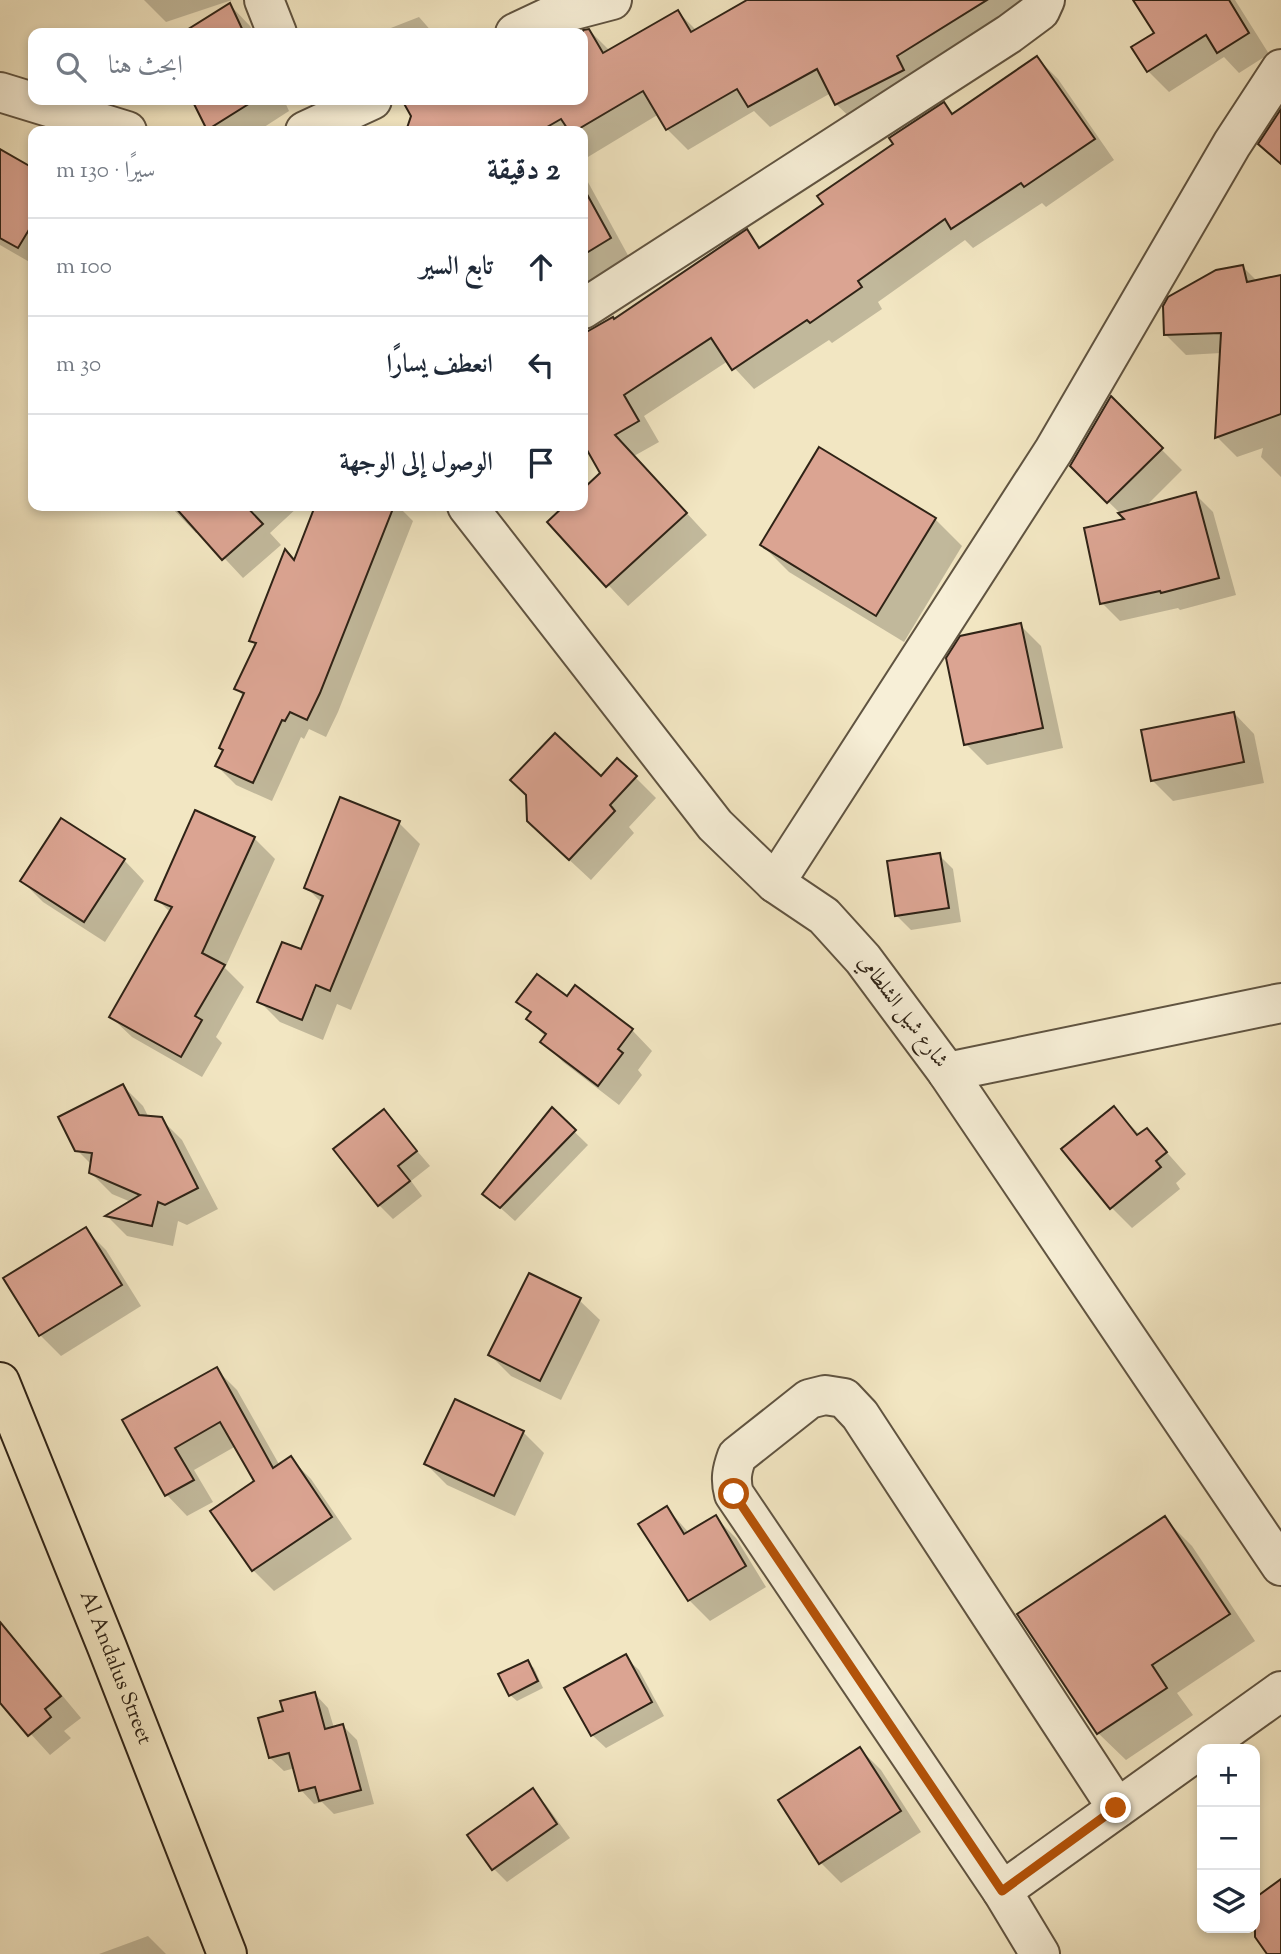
<!DOCTYPE html>
<html lang="ar">
<head>
<meta charset="utf-8">
<style>
  :root { --surface:#fff; --page:#f6f6f7; --text:#1f2937; --muted:#747a83; --line:#e0e1e3 }
  body { margin:0; font-family:"Sorts Mill Goudy",Amiri,serif; background:var(--page); color:var(--text); direction:rtl }
  .controls { position:absolute; right:21px; bottom:21px; display:grid; overflow:hidden; border-radius:14px; box-shadow:0 4px 10px #0003 }
  .controls button { width:63px; height:63px; display:grid; place-items:center; padding:0; border:0; border-bottom:2px solid var(--line); background:var(--surface); color:var(--text); font:35px sans-serif }
  .stop { position:absolute; width:21px; height:21px; margin:-16px; border:5px solid #b45309; border-radius:50%; background:#fff }
  .stop.end { background:#b45309; border-color:#fff; box-shadow:0 2px 7px #0008 }
  .list { margin:0; padding:0; list-style:none }
  h2 { display:flex; justify-content:space-between; align-items:center; height:91px; margin:0; padding:0 28px; font-size:30px }
  h2 small { font-size:23px; font-weight:400; color:var(--muted) }
  .list li { display:grid; grid-template-columns:46px 1fr auto; gap:21px; align-items:center; box-sizing:border-box; height:98px; padding:0 28px; border-top:2px solid var(--line) }
  .list b { display:block; font-size:26px; white-space:nowrap }
  .list em { font-size:23px; font-style:normal; color:var(--muted) }
  .icon { flex:none; width:38px; height:38px; fill:none; stroke:currentColor; stroke-width:2; stroke-linecap:round; stroke-linejoin:round }
  .map { position:relative; flex:none; width:1281px; height:1954px; overflow:hidden; direction:ltr }
  .search { position:absolute; background:var(--surface); box-shadow:0 4px 10px #0003; left:28px; top:28px; width:560px; height:77px; display:flex; align-items:center; gap:18px; box-sizing:border-box; padding:0 24px; border-radius:14px; color:var(--muted); font-size:26px }
  .panel { position:absolute; background:var(--surface); box-shadow:0 4px 10px #0003; left:28px; top:126px; width:560px; height:385px; border-radius:14px; direction:rtl }
  .map>svg:first-child { display:block }
</style>
</head>
<body>
<div class="map">
<svg width="1281" height="1954" viewBox="0 0 1281 1954">
  <rect width="100%" height="100%" fill="#f2e6c2"/>
  <filter id="stains"><feTurbulence type="fractalNoise" baseFrequency=".00286" numOctaves="4"/><feColorMatrix values="0 0 0 0 .2 0 0 0 0 .09 0 0 0 0 .02 0 0 0 .5 -.17"/></filter>
  <radialGradient id="worn" r=".72"><stop offset=".6" stop-color="#630" stop-opacity="0"/><stop offset="1" stop-color="#630" stop-opacity=".3"/></radialGradient>
  <!-- shadow -->
  <g fill="#0003">
    <path d="M 144,0 L 232,0 L 166,22 Z"/>
    <path d="M 751,0 L 1041,0 L 857,124 L 836,104 L 831,93 L 770,127 L 754,111 L 688,150 L 667,129 L 659,114 L 583,160 L 583,131 L 408,131 L 413,115 L 408,107 L 420,100 L 439,100 L 441,102 L 445,100 L 583,100 L 583,33 L 579,33 L 589,30 L 610,51 L 678,12 L 696,30 Z"/>
    <path d="M 1135,0 L 1235,0 L 1269,54 L 1239,73 L 1224,57 L 1169,92 L 1148,71 L 1156,33 Z"/>
    <path d="M 230,5 L 250,26 L 254,33 L 186,33 Z"/>
    <path d="M 419,17 L 433,33 L 378,33 Z"/>
    <path d="M 1037,58 L 1058,79 L 1114,160 L 1046,207 L 1042,203 L 973,248 L 965,240 L 878,302 L 882,309 L 832,343 L 829,340 L 754,389 L 728,361 L 644,416 L 659,442 L 634,456 L 707,535 L 628,606 L 549,522 L 567,506 L 583,506 L 583,492 L 603,474 L 583,439 L 583,336 L 612,319 L 614,321 L 746,232 L 762,248 L 825,205 L 943,104 L 954,115 Z"/>
    <path d="M 194,100 L 284,100 L 289,111 L 258,131 L 211,131 Z"/>
    <path d="M 1,151 L 33,170 L 33,264 L 0,245 Z"/>
    <path d="M 583,173 L 630,259 L 583,289 Z"/>
    <path d="M 1243,267 L 1258,282 L 1281,277 L 1281,477 L 1261,457 L 1263,448 L 1237,457 L 1217,437 L 1221,353 L 1186,355 L 1166,335 Z"/>
    <path d="M 1111,399 L 1182,470 L 1144,508 L 1195,494 L 1213,512 L 1236,595 L 1180,610 L 1178,608 L 1120,621 L 1102,603 L 1127,520 L 1072,466 Z"/>
    <path d="M 170,506 L 299,506 L 270,533 L 281,545 L 243,578 L 198,530 L 196,533 Z"/>
    <path d="M 317,506 L 398,506 L 413,521 L 338,712 L 326,737 L 309,729 L 304,739 L 301,737 L 272,801 L 236,785 L 217,766 L 244,697 L 236,688 L 257,645 L 251,640 L 295,562 Z"/>
    <path d="M 935,519 L 962,546 L 904,642 L 789,572 L 762,545 Z"/>
    <path d="M 1020,625 L 1041,646 L 1063,748 L 987,765 L 966,744 Z"/>
    <path d="M 1234,713 L 1254,734 L 1264,783 L 1173,801 L 1152,780 Z"/>
    <path d="M 635,777 L 656,798 L 629,827 L 634,833 L 591,880 L 550,842 L 601,778 Z"/>
    <path d="M 399,823 L 420,844 L 351,1010 L 337,1004 L 323,1040 L 280,1022 L 259,1001 L 302,952 L 322,903 L 306,887 Z"/>
    <path d="M 254,838 L 275,859 L 225,968 L 244,987 L 216,1037 L 222,1043 L 202,1077 L 132,1037 L 111,1017 L 171,913 L 157,899 Z"/>
    <path d="M 939,855 L 953,869 L 961,922 L 911,930 L 897,916 Z"/>
    <path d="M 124,860 L 144,881 L 105,942 L 43,902 L 22,881 Z"/>
    <path d="M 567,998 L 632,1030 L 652,1051 L 638,1070 L 642,1075 L 619,1105 L 563,1062 L 543,1041 L 546,1037 L 528,1019 L 531,1014 L 519,1001 Z"/>
    <path d="M 123,1086 L 143,1106 L 149,1118 L 161,1119 L 182,1140 L 218,1209 L 187,1225 L 178,1221 L 173,1246 L 127,1236 L 107,1216 L 131,1202 L 112,1194 L 91,1173 L 92,1165 L 77,1150 Z"/>
    <path d="M 1114,1108 L 1140,1135 L 1147,1130 L 1186,1174 L 1176,1183 L 1180,1189 L 1132,1228 L 1111,1207 Z"/>
    <path d="M 552,1110 L 588,1145 L 515,1221 L 485,1194 Z"/>
    <path d="M 384,1112 L 430,1166 L 411,1181 L 422,1196 L 393,1219 L 379,1205 Z"/>
    <path d="M 86,1230 L 106,1250 L 141,1306 L 61,1356 L 40,1335 Z"/>
    <path d="M 579,1300 L 600,1320 L 561,1400 L 511,1376 L 490,1355 Z"/>
    <path d="M 216,1369 L 237,1390 L 280,1466 L 290,1458 L 311,1479 L 352,1539 L 274,1591 L 253,1570 L 213,1511 L 256,1482 L 236,1446 L 194,1470 L 213,1502 L 187,1516 L 167,1495 L 125,1421 Z"/>
    <path d="M 523,1432 L 544,1453 L 515,1516 L 447,1485 L 426,1464 Z"/>
    <path d="M 667,1508 L 689,1533 L 715,1517 L 736,1538 L 766,1587 L 710,1621 L 689,1600 L 640,1525 Z"/>
    <path d="M 1165,1519 L 1192,1546 L 1255,1641 L 1177,1693 L 1193,1715 L 1126,1760 L 1098,1733 Z"/>
    <path d="M 5,1631 L 26,1652 L 81,1718 L 64,1731 L 71,1738 L 50,1755 L 0,1700 L 0,1635 Z"/>
    <path d="M 625,1657 L 639,1670 L 664,1716 L 606,1748 L 592,1735 Z"/>
    <path d="M 527,1662 L 534,1668 L 543,1688 L 517,1701 L 510,1695 Z"/>
    <path d="M 315,1694 L 328,1708 L 334,1728 L 343,1726 L 357,1740 L 374,1804 L 334,1814 L 322,1802 L 314,1804 L 301,1790 L 295,1768 L 284,1771 L 270,1758 L 285,1713 Z"/>
    <path d="M 860,1749 L 881,1770 L 921,1832 L 841,1883 L 820,1862 Z"/>
    <path d="M 533,1791 L 546,1805 L 570,1838 L 507,1882 L 493,1868 Z"/>
    <path d="M 148,1936 L 166,1954 L 99,1954 Z"/>
  </g>
  <!-- building -->
  <g fill="#dba492" stroke="#2f2316" stroke-width="2">
    <path d="M 747,0 L 987,0 L 897,56 L 904,70 L 835,105 L 817,69 L 748,107 L 737,89 L 666,130 L 643,91 L 575,131 L 569,131 L 561,119 L 540,131 L 406,131 L 411,116 L 402,100 L 583,100 L 583,30 L 589,29 L 603,53 L 678,10 L 691,32 Z"/>
    <path d="M 1133,0 L 1229,0 L 1249,33 L 1217,53 L 1206,35 L 1147,72 L 1131,47 L 1154,33 Z"/>
    <path d="M 230,3 L 244,33 L 182,33 Z"/>
    <path d="M 1037,56 L 1095,139 L 1024,187 L 1021,183 L 951,229 L 945,219 L 858,281 L 862,287 L 810,323 L 807,320 L 732,370 L 711,338 L 624,395 L 639,421 L 615,435 L 687,513 L 606,587 L 547,522 L 564,506 L 583,506 L 583,489 L 600,473 L 583,443 L 583,334 L 613,317 L 614,319 L 747,229 L 759,248 L 823,204 L 817,196 L 893,144 L 889,138 L 944,102 L 952,114 Z"/>
    <path d="M 192,100 L 255,100 L 207,130 Z"/>
    <path d="M 1281,109 L 1281,164 L 1258,144 Z"/>
    <path d="M 0,149 L 33,168 L 33,223 L 18,248 L 0,238 Z"/>
    <path d="M 583,187 L 611,238 L 583,255 Z"/>
    <path d="M 1243,265 L 1247,282 L 1281,275 L 1281,414 L 1215,438 L 1221,333 L 1164,335 L 1163,306 L 1168,297 L 1216,270 Z"/>
    <path d="M 1111,396 L 1163,448 L 1107,503 L 1070,466 Z"/>
    <path d="M 819,447 L 936,518 L 876,616 L 760,545 Z"/>
    <path d="M 1196,492 L 1219,578 L 1161,593 L 1160,591 L 1100,604 L 1084,528 L 1124,519 L 1118,513 Z"/>
    <path d="M 174,506 L 246,506 L 263,524 L 222,560 Z"/>
    <path d="M 315,506 L 394,506 L 320,693 L 307,720 L 290,712 L 285,721 L 282,720 L 253,783 L 215,766 L 223,750 L 219,748 L 244,693 L 234,689 L 256,643 L 249,641 L 285,549 L 294,560 Z"/>
    <path d="M 1021,623 L 1043,728 L 964,745 L 946,658 L 960,636 Z"/>
    <path d="M 1234,712 L 1244,762 L 1151,781 L 1141,730 Z"/>
    <path d="M 555,733 L 601,776 L 617,758 L 637,776 L 610,805 L 615,811 L 569,860 L 527,821 L 526,795 L 510,780 Z"/>
    <path d="M 340,797 L 400,821 L 330,991 L 316,985 L 302,1020 L 257,1002 L 282,942 L 301,949 L 323,896 L 304,888 Z"/>
    <path d="M 195,810 L 255,837 L 202,953 L 225,965 L 195,1016 L 202,1020 L 181,1057 L 109,1017 L 172,907 L 155,900 Z"/>
    <path d="M 61,818 L 125,859 L 84,922 L 20,881 Z"/>
    <path d="M 940,853 L 949,908 L 895,916 L 887,861 Z"/>
    <path d="M 537,974 L 567,996 L 575,985 L 633,1029 L 618,1049 L 623,1053 L 598,1086 L 540,1042 L 546,1034 L 526,1019 L 531,1012 L 516,1002 Z"/>
    <path d="M 123,1084 L 139,1115 L 162,1117 L 198,1188 L 165,1205 L 158,1202 L 152,1226 L 105,1216 L 140,1195 L 89,1173 L 92,1153 L 75,1151 L 58,1117 Z"/>
    <path d="M 1114,1106 L 1137,1135 L 1147,1128 L 1167,1152 L 1156,1161 L 1161,1167 L 1110,1209 L 1061,1149 Z"/>
    <path d="M 552,1107 L 576,1130 L 500,1208 L 482,1194 Z"/>
    <path d="M 384,1109 L 417,1151 L 398,1166 L 410,1181 L 378,1206 L 333,1149 Z"/>
    <path d="M 86,1227 L 122,1285 L 39,1336 L 3,1278 Z"/>
    <path d="M 529,1273 L 581,1298 L 540,1381 L 488,1355 Z"/>
    <path d="M 217,1367 L 273,1468 L 291,1456 L 332,1517 L 252,1571 L 210,1511 L 254,1481 L 220,1422 L 175,1448 L 194,1480 L 165,1496 L 122,1420 Z"/>
    <path d="M 455,1399 L 524,1431 L 494,1496 L 424,1464 Z"/>
    <path d="M 667,1506 L 684,1534 L 716,1515 L 746,1566 L 688,1601 L 638,1524 Z"/>
    <path d="M 1165,1516 L 1230,1614 L 1152,1665 L 1167,1688 L 1097,1734 L 1017,1614 Z"/>
    <path d="M 0,1622 L 61,1696 L 45,1709 L 51,1717 L 28,1736 L 0,1703 Z"/>
    <path d="M 626,1654 L 652,1702 L 591,1736 L 564,1688 Z"/>
    <path d="M 528,1660 L 538,1681 L 509,1696 L 498,1674 Z"/>
    <path d="M 315,1692 L 325,1729 L 343,1724 L 361,1790 L 319,1801 L 315,1787 L 299,1791 L 289,1753 L 269,1758 L 258,1718 L 283,1711 L 280,1701 Z"/>
    <path d="M 860,1747 L 901,1811 L 819,1864 L 778,1800 Z"/>
    <path d="M 533,1788 L 557,1824 L 492,1870 L 467,1835 Z"/>
    <path d="M 1281,1879 L 1281,1954 L 1267,1954 L 1255,1937 L 1255,1898 Z"/>
  </g>
  <g fill="none" stroke-linecap="round" stroke-linejoin="round">
    <defs>
      <g id="minor">
        <path d="M 264,0 L 277,33"/>
        <path d="M 515,33 L 551,16 L 612,0"/>
        <path d="M 0,92 L 127,131"/>
        <path d="M 305,131 L 372,100"/>
        <path d="M 583,309 L 1009,34 L 1040,11 L 1045,0"/>
        <path d="M 467,506 L 715,825 L 775,883 L 824,916 L 863,959 L 947,1072 L 1281,1566"/>
        <path d="M 775,883 L 1054,450 L 1232,144 L 1281,69"/>
        <path d="M 947,1072 L 1281,1003"/>
        <path d="M 1002,1891 L 1281,1691"/>
        <path d="M 1040,1954 L 1002,1891 L 734,1494 C 730,1479 732,1470 737,1456 L 809,1399 L 825,1395 L 844,1398 L 860,1415 L 1117,1808"/>
      </g>
      <g id="major">
        <path id="s1" d="M 0,1382 L 107,1647 L 227,1954"/>
      </g>
    </defs>
    <!-- minor casing -->
    <use href="#minor" stroke="#605441" stroke-width="42"/>
    <!-- major casing -->
    <use href="#major" stroke="#2f2316" stroke-width="42"/>
    <!-- minor -->
    <use href="#minor" stroke="#f7efd7" stroke-width="38"/>
    <!-- major -->
    <use href="#major" stroke="#f2e6c2" stroke-width="38"/>
  </g>
  <g fill="none" stroke-linecap="round" stroke-linejoin="round">
    <!-- route -->
    <path stroke="#b45309" stroke-width="9" d="M 734,1494 L 1002,1891 L 1116,1808"/>
  </g>
  <g text-anchor="middle" dominant-baseline="central" stroke-width="6" stroke-linejoin="round" paint-order="stroke">
    <!-- street labels -->
    <g font-size="21" fill="#2f2316" stroke="#f7efd7">
      <text transform="translate(902 1012) rotate(53)">شارع شيل الشلطامي</text>
      <text stroke="none"><textPath href="#s1" startOffset="308">Al Andalus Street</textPath></text>
    </g>
  </g>
  <rect width="100%" height="100%" filter="url(#stains)"/>
  <rect width="100%" height="100%" fill="url(#worn)"/>
</svg>
<div class="controls">
<button>+</button>
<button>−</button>
<button><svg class="icon" aria-label="layers" viewBox="0 0 24 24"><path d="M12 4l9 5-9 5-9-5zM3 14l9 5 9-5"/></svg></button>
</div>
<div class="stop" style="left:734px;top:1494px"></div>
<div class="stop end" style="left:1116px;top:1808px"></div>
<div class="search"><svg class="icon" aria-label="search" viewBox="0 0 24 24"><circle cx="10" cy="10" r="6"/><path d="M15 15l6 6"/></svg>ابحث هنا</div>
<section class="panel">
<h2>2 دقيقة<small>سيرًا · 130 m</small></h2>
<ul class="list">
<li><svg class="icon" aria-label="ahead" viewBox="0 0 24 24"><path d="M12 20V5M6 11l6-6 6 6"/></svg><div><b>تابع السير</b></div><em>100 m</em></li>
<li><svg class="icon" aria-label="left" viewBox="0 0 24 24"><path d="M17 20v-9H6M10 6l-5 5 5 5"/></svg><div><b>انعطف يسارًا</b></div><em>30 m</em></li>
<li><svg class="icon" aria-label="arrive" viewBox="0 0 24 24"><path d="M6 21V4h12l-3 4 3 4H6"/></svg><div><b>الوصول إلى الوجهة</b></div></li>
</ul>
</section>
</div>
</body>
</html>
